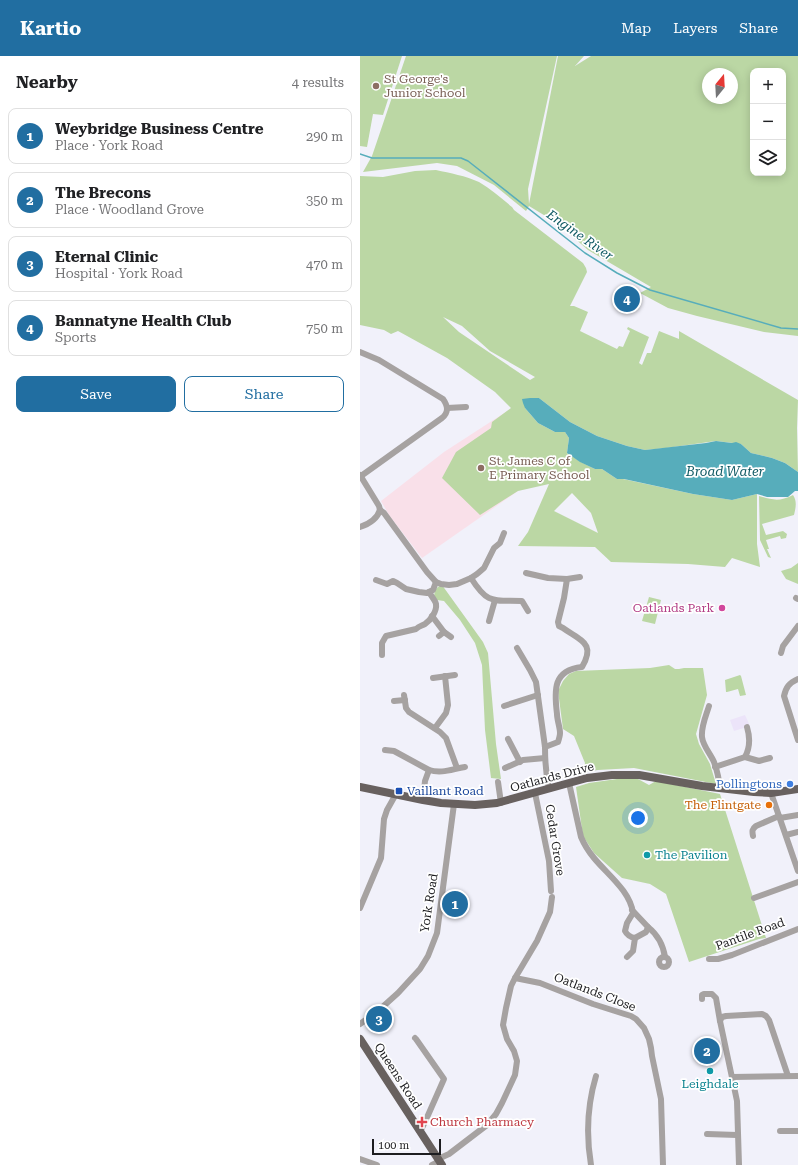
<!DOCTYPE html>
<html lang="en">
<head>
<meta charset="utf-8">
<style>
  :root { --surface:#fff; --page:#f2f2f2; --text:#202124; --muted:#757577; --line:#e0e0e0; --accent:#216ea1 }
  body { margin:0; font-family:"Roboto Serif",serif; background:var(--page); color:var(--text) }
  .controls { position:absolute; right:12px; top:12px; display:grid; overflow:hidden; border-radius:8px; box-shadow:0 2px 10px #0003 }
  .controls button { width:36px; height:36px; display:grid; place-items:center; padding:0; border:0; border-bottom:1px solid var(--line); background:var(--surface); color:var(--text); font:20px sans-serif }
  .compass { position:absolute; left:342px; top:12px; width:36px; height:36px; border-radius:50%; background:var(--surface); box-shadow:0 2px 10px #0003; rotate:18deg }
  .scale { position:absolute; left:12px; bottom:10px; width:69px; box-sizing:border-box; padding-left:4px; border:2px solid #1d1d20; border-top:0; font-size:11px; line-height:14px; white-space:nowrap; color:#1d1d20; -webkit-text-stroke:3px #fff; paint-order:stroke }
  .you { position:absolute; left:278px; top:762px; width:14px; height:14px; margin:-10px; border:3px solid #fff; border-radius:50%; background:#1a73e8; box-shadow:0 0 0 6px #1a73e833 }
  .badge { display:grid; place-items:center; width:26px; height:26px; border-radius:50%; background:var(--accent); color:#fff; font-size:13px; font-weight:700 }
  .pin { position:absolute; translate:-50% -50%; border:2px solid #fff; box-shadow:0 1px 4px #0006 }
  .list { margin:0; padding:0; list-style:none }
  h2 { display:flex; justify-content:space-between; align-items:center; height:52px; margin:0; padding:0 16px; font-size:17px }
  h2 small { font-size:13px; font-weight:400; color:var(--muted) }
  .list li { display:grid; grid-template-columns:26px 1fr auto; gap:12px; align-items:center; box-sizing:border-box; height:56px; margin:0 8px 8px; padding:0 8px; border:1px solid var(--line); border-radius:8px }
  .list b { display:block; font-size:15px; white-space:nowrap }
  .list p { margin:0; font-size:13px; white-space:nowrap; color:var(--muted) }
  .list em { font-size:13px; font-style:normal; color:var(--muted) }
  .actions { display:flex; gap:8px; padding:12px 16px }
  .actions a { flex:1; padding:9px 0; border:1px solid var(--accent); border-radius:8px; text-align:center; font-size:14px; color:var(--accent) }
  .actions .main { background:var(--accent); color:#fff }
  .icon { flex:none; width:22px; height:22px; fill:none; stroke:currentColor; stroke-width:2; stroke-linecap:round; stroke-linejoin:round }
  .map { position:relative; flex:none; width:438px; height:1109px; overflow:hidden }
  header { display:flex; align-items:center; gap:24px; box-sizing:border-box; height:56px; padding:0 20px; background:var(--accent); color:#fff }
  header strong { font-size:19px }
  nav { display:flex; gap:22px; margin-inline-start:auto; font-size:14px }
  main { display:flex }
  aside { flex:1; background:var(--surface) }
  .map>svg:first-child { display:block }
</style>
</head>
<body>
<header>
<strong>Kartio</strong>
<nav><a>Map</a><a>Layers</a><a>Share</a></nav>
</header>
<main>
<aside>
<h2>Nearby<small>4 results</small></h2>
<ul class="list">
<li><span class="badge">1</span><div><b>Weybridge Business Centre</b><p>Place · York Road</p></div><em>290 m</em></li>
<li><span class="badge">2</span><div><b>The Brecons</b><p>Place · Woodland Grove</p></div><em>350 m</em></li>
<li><span class="badge">3</span><div><b>Eternal Clinic</b><p>Hospital · York Road</p></div><em>470 m</em></li>
<li><span class="badge">4</span><div><b>Bannatyne Health Club</b><p>Sports</p></div><em>750 m</em></li>
</ul>
<div class="actions"><a class="main">Save</a><a>Share</a></div>
</aside>
<div class="map">
<svg width="438" height="1109" viewBox="0 0 438 1109">
  <rect width="100%" height="100%" fill="#f1f1fa"/>
  <!-- industrial -->
  <path fill="#ece4f9" d="M 385,659 L 390,670 L 374,675 L 370,664 Z"/>
  <!-- education -->
  <path fill="#f9e0e9" d="M 152,352 L 158,435 L 62,502 L 29,459 L 21,445 L 84,396 Z"/>
  <!-- green -->
  <g fill="#bbd7a4" fill-rule="evenodd">
    <path d="M 0,0 L 42,0 L 23,59 L 13,58 L 7,91 L 0,90 Z"/>
    <path d="M 46,0 L 197,0 L 168,133 L 169,148 L 198,0 L 224,0 L 215,10 L 231,0 L 438,0 L 438,280 L 404,276 L 337,260 L 308,252 L 280,237 L 291,231 L 228,194 L 197,167 L 169,150 L 166,155 L 134,129 L 97,110 L 77,107 L 3,116 L 12,100 ZM 393,15 L 423,15 L 423,117 L 393,117 ZM 348,18 L 372,18 L 372,42 L 348,42 Z"/>
    <path d="M 76,114 C 90,117 106,120 119,126 C 131,133 141,142 152,151 L 154,154 L 223,207 L 226,212 L 227,216 L 210,250 L 214,250 L 228,256 L 220,275 L 257,293 L 259,290 L 263,291 L 270,275 L 267,273 L 268,271 L 289,281 L 279,307 L 282,309 L 287,297 L 291,297 L 299,275 L 319,283 L 319,275 L 438,344 L 437,372 L 438,416 L 425,407 L 412,402 L 391,397 L 381,388 L 356,385 L 306,392 L 285,394 L 267,390 L 237,380 L 210,366 L 179,342 L 165,352 L 178,367 L 195,376 L 205,376 L 209,382 L 207,397 L 221,406 L 235,413 L 242,413 L 257,423 L 263,423 L 333,438 L 372,444 L 397,438 L 397,488 L 400,511 L 372,502 L 365,511 L 328,508 L 251,506 L 235,491 L 158,490 L 168,476 L 189,428 L 158,435 L 120,459 L 82,422 L 96,396 L 131,372 L 132,366 L 151,352 L 135,336 L 87,302 L 38,275 L 31,278 L 24,274 L 0,269 L 0,120 L 23,121 L 55,115 ZM 83,261 L 102,270 L 130,295 L 175,321 L 170,324 L 99,276 ZM 212,437 L 231,457 L 238,477 L 194,455 Z"/>
    <path d="M 433,439 C 437,445 436,451 434,459 L 402,468 L 406,479 L 423,475 L 427,478 L 426,482 L 421,483 L 420,480 L 406,484 L 409,493 L 407,493 L 411,502 L 408,501 L 400,484 L 399,440 C 413,444 419,446 433,439 Z"/>
    <path d="M 438,507 L 438,528 L 426,523 L 421,515 L 431,512 Z"/>
    <path d="M 82,529 L 123,586 L 128,597 L 136,688 L 141,723 L 131,722 L 125,674 L 122,609 L 115,587 L 100,564 L 84,545 L 77,544 L 74,540 C 75,534 76,531 82,529 Z"/>
    <path d="M 289,541 L 301,544 L 295,568 L 282,565 Z"/>
    <path d="M 309,609 L 315,613 L 319,613 L 324,612 L 343,612 L 347,639 L 336,678 L 339,688 L 350,708 L 356,728 L 274,712 L 238,714 L 223,716 L 225,707 L 214,680 L 203,673 L 198,635 L 203,625 L 209,618 L 216,615 L 290,612 Z"/>
    <path d="M 380,619 L 381,620 L 386,639 L 380,640 L 378,633 L 367,636 L 366,636 L 365,624 Z"/>
    <path d="M 257,723 L 278,723 L 289,729 L 296,725 L 360,738 L 406,882 L 399,883 L 329,906 L 306,838 L 290,828 L 262,822 L 234,797 L 223,780 L 216,731 L 229,727 Z"/>
  </g>
  <!-- water -->
  <path fill="#57adbb" d="M 170,342 L 179,342 L 210,366 L 237,380 L 267,390 L 285,394 L 346,387 L 356,385 L 372,387 L 376,386 L 381,388 L 391,397 L 412,402 L 425,407 L 438,416 L 438,435 L 435,435 L 428,441 L 407,441 L 397,438 L 372,444 L 333,438 L 264,423 L 257,423 L 242,413 L 235,413 L 220,406 L 207,397 L 209,382 L 205,376 L 195,376 L 178,367 L 165,352 L 163,347 L 162,343 Z"/>
  <g fill="none" stroke-linecap="round" stroke-linejoin="round">
    <!-- stream -->
    <path stroke="#57adbb" stroke-width="1.5" d="M 0,98 L 12,102 L 101,102 L 108,105 L 225,197 L 257,217 L 290,234 L 421,272 L 438,273"/>
    <!-- minor -->
    <g stroke="#a6a2a1" stroke-width="6">
      <path d="M 0,296 L 19,304 L 83,343 C 88,350 89,356 82,362 L 1,420"/>
      <path d="M 87,352 L 106,351"/>
      <path d="M 0,419 L 19,450 L 20,454"/>
      <path d="M 20,454 L 24,457 L 67,516 L 76,526 L 81,528 L 89,529 L 97,528 L 111,522 L 117,518 L 124,512 L 134,492 L 140,487 L 144,477"/>
      <path d="M 0,471 C 9,468 17,463 20,454"/>
      <path d="M 166,517 L 188,522 L 207,523"/>
      <path d="M 111,522 C 128,549 133,544 162,545 L 168,555"/>
      <path d="M 16,524 L 27,528 L 33,525 L 37,527 L 46,533 L 59,536 L 67,537 L 73,534 L 76,526"/>
      <path d="M 436,542 L 438,543"/>
      <path d="M 72,560 L 84,576 L 79,580"/>
      <path d="M 129,565 L 135,544"/>
      <path d="M 84,576 L 91,581"/>
      <path d="M 157,592 L 170,614 L 176,626 L 185,691 C 185,705 186,719 189,733"/>
      <path d="M 421,597 L 423,590 L 438,570"/>
      <path d="M 22,599 L 22,587 L 26,580 L 56,573 C 59,570 61,570 65,568 C 71,564 77,555 76,548 C 75,544 71,540 69,536"/>
      <path d="M 73,622 L 95,619"/>
      <path d="M 438,623 C 429,627 426,631 424,640 L 438,684"/>
      <path d="M 44,639 L 46,652 L 49,656 L 80,676 L 86,682 L 97,712"/>
      <path d="M 34,645 L 45,644"/>
      <path d="M 144,650 L 178,639"/>
      <path d="M 349,650 C 346,660 341,670 342,681 C 343,690 350,697 354,706 C 357,714 359,723 360,733"/>
      <path d="M 75,672 L 86,657 L 88,649 L 85,620"/>
      <path d="M 148,683 L 160,706"/>
      <path d="M 185,691 L 198,686 C 199,683 200,680 200,677 C 200,671 197,664 197,658 C 194,634 193,614 222,611 C 236,587 221,585 203,572 L 199,570 L 198,566 L 204,542 L 207,523 L 220,521"/>
      <path d="M 25,694 L 34,695 L 69,714 C 82,718 92,713 105,711"/>
      <path d="M 385,701 L 399,705 L 410,702"/>
      <path d="M 355,711 L 385,701 C 390,692 390,681 387,671"/>
      <path d="M 145,712 L 163,704 L 185,702"/>
      <path d="M 138,726 L 141,747"/>
      <path d="M 209,727 L 221,781 C 224,788 229,796 234,802 C 248,819 270,835 273,857 L 267,867 L 265,875 C 267,879 270,881 275,882 L 273,895 L 267,901"/>
      <path d="M 175,737 L 189,805 L 191,835"/>
      <path d="M 411,737 L 438,815"/>
      <path d="M 63,744 L 65,725 L 69,714"/>
      <path d="M 420,762 L 438,759"/>
      <path d="M 426,779 L 438,776"/>
      <path d="M 393,780 C 392,775 392,773 396,770 L 419,760"/>
      <path d="M 394,842 L 438,826"/>
      <path d="M 0,852 L 21,802 L 24,763 L 27,754 L 36,738"/>
      <path d="M 272,854 L 288,871 L 286,876 L 275,882"/>
      <path d="M 288,871 C 298,879 303,888 305,901"/>
      <circle cx="304" cy="906" r="5"/>
      <path d="M 349,903 L 358,903 L 372,899 L 438,873"/>
      <path d="M 155,922 L 180,927 L 233,948 L 271,960 L 276,963 L 284,972 L 289,983 L 291,992 L 292,1000 L 301,1043 L 303,1109"/>
      <path d="M 342,943 L 342,939 L 344,938 L 352,938 L 356,942 L 360,965 L 377,1045 L 379,1109"/>
      <path d="M 360,965 L 362,961 L 366,960 L 402,958 L 406,960 L 409,964 L 428,1020"/>
      <path d="M 0,968 L 18,955 L 38,937 L 60,913 L 68,900 L 77,877 L 94,748"/>
      <path d="M 55,982 L 56,983 L 84,1023 L 65,1066 L 62,1072 L 59,1075"/>
      <path d="M 372,1021 L 438,1020"/>
      <path d="M 420,1075 L 438,1075"/>
      <path d="M 347,1078 L 377,1079"/>
      <path d="M 0,1103 L 17,1109"/>
      <path d="M 78,1103 L 89,1098 L 127,1069 L 136,1058 L 142,1047 L 155,1019 L 157,1005 L 154,995 L 147,983 L 143,969 L 146,952 L 151,930 L 155,922 L 177,885 L 190,856 L 192,841"/>
      <path d="M 72,1109 L 80,1105"/>
      <path d="M 231,1109 C 226,1079 227,1050 236,1020"/>
    </g>
    <!-- major -->
    <g stroke="#68615f" stroke-width="8">
      <path d="M 0,731 L 63,744 L 81,747 L 115,749 L 137,747 L 227,722 L 252,719 L 279,719 L 342,730 L 394,736 L 411,737 L 438,733"/>
      <path d="M 0,983 L 82,1109"/>
    </g>
  </g>
  <!-- markers -->
  <g fill="#8d6e63" stroke="#fff" stroke-width="1.5">
    <circle cx="16" cy="30" r="4"/>
    <circle cx="121" cy="412" r="4"/>
  </g>
  <circle fill="#d1479c" stroke="#fff" stroke-width="1.5" cx="362" cy="552" r="4"/>
  <circle fill="#3f7fe0" stroke="#fff" stroke-width="1.5" cx="430" cy="728" r="4"/>
  <rect fill="#1a4fb4" stroke="#fff" stroke-width="1.5" x="35" y="731" width="8" height="8" rx="2"/>
  <circle fill="#e8710a" stroke="#fff" stroke-width="1.5" cx="409" cy="749" r="4"/>
  <g fill="#0f9aa8" stroke="#fff" stroke-width="1.5">
    <circle cx="287" cy="799" r="4"/>
    <circle cx="350" cy="1015" r="4"/>
  </g>
  <path fill="#e0444e" stroke="#fff" stroke-width="1.5" d="M60 1060h4v4h4v4h-4v4h-4v-4h-4v-4h4z"/>
  <g text-anchor="middle" dominant-baseline="central" stroke-width="3.5" stroke-linejoin="round" paint-order="stroke">
    <!-- education labels -->
    <g font-size="12" fill="#785e54" stroke="#fff" text-anchor="start">
      <text x="24" y="23">St George's<tspan x="24" dy="14">Junior School</tspan></text>
      <text x="129" y="405">St. James C of<tspan x="129" dy="14">E Primary School</tspan></text>
    </g>
    <!-- hotel labels -->
    <g font-size="12" fill="#b23c85" stroke="#fff" text-anchor="end">
      <text x="354" y="552">Oatlands Park</text>
    </g>
    <!-- street labels -->
    <g font-size="12" fill="#1d1d20" stroke="#fff">
      <text transform="translate(192 721) rotate(-15)">Oatlands Drive</text>
      <text transform="translate(195 784) rotate(81)">Cedar Grove</text>
      <text transform="translate(69 847) rotate(-81)">York Road</text>
      <text transform="translate(390 878) rotate(-20)">Pantile Road</text>
      <text transform="translate(235 936) rotate(21)">Oatlands Close</text>
      <text transform="translate(38 1020) rotate(57)">Queens Road</text>
    </g>
    <!-- shop labels -->
    <g font-size="12" fill="#366cbe" stroke="#fff" text-anchor="end">
      <text x="422" y="728">Pollingtons</text>
    </g>
    <!-- transit labels -->
    <g font-size="12" fill="#164399" stroke="#fff" text-anchor="start">
      <text x="47" y="735">Vaillant Road</text>
    </g>
    <!-- food labels -->
    <g font-size="12" fill="#c56008" stroke="#fff" text-anchor="end">
      <text x="401" y="749">The Flintgate</text>
    </g>
    <!-- culture labels -->
    <g font-size="12" fill="#0d838f" stroke="#fff" text-anchor="start">
      <text x="295" y="799">The Pavilion</text>
      <text x="350" y="1028" text-anchor="middle">Leighdale</text>
    </g>
    <!-- health labels -->
    <g font-size="12" fill="#be3a42" stroke="#fff" text-anchor="start">
      <text x="70" y="1066">Church Pharmacy</text>
    </g>
    <!-- water labels -->
    <g font-size="13" font-style="italic" fill="#105a64" stroke="#fff">
      <text transform="translate(220 179) rotate(35)">Engine River</text>
      <text x="365" y="415">Broad Water</text>
    </g>
  </g>
</svg>
<div class="controls">
<button>+</button>
<button>−</button>
<button><svg class="icon" aria-label="layers" viewBox="0 0 24 24"><path d="M12 4l9 5-9 5-9-5zM3 14l9 5 9-5"/></svg></button>
</div>
<svg class="compass" viewBox="-18 -18 36 36"><path d="M0-13l5 13h-10z" fill="#e53935"/><path d="M0 13l5-13h-10z" fill="#757577"/></svg>
<div class="scale">100 m</div>
<div class="you"></div>
<div class="pin badge" style="left:95px;top:848px">1</div>
<div class="pin badge" style="left:347px;top:995px">2</div>
<div class="pin badge" style="left:19px;top:963px">3</div>
<div class="pin badge" style="left:267px;top:243px">4</div>
</div>
</main>
</body>
</html>
